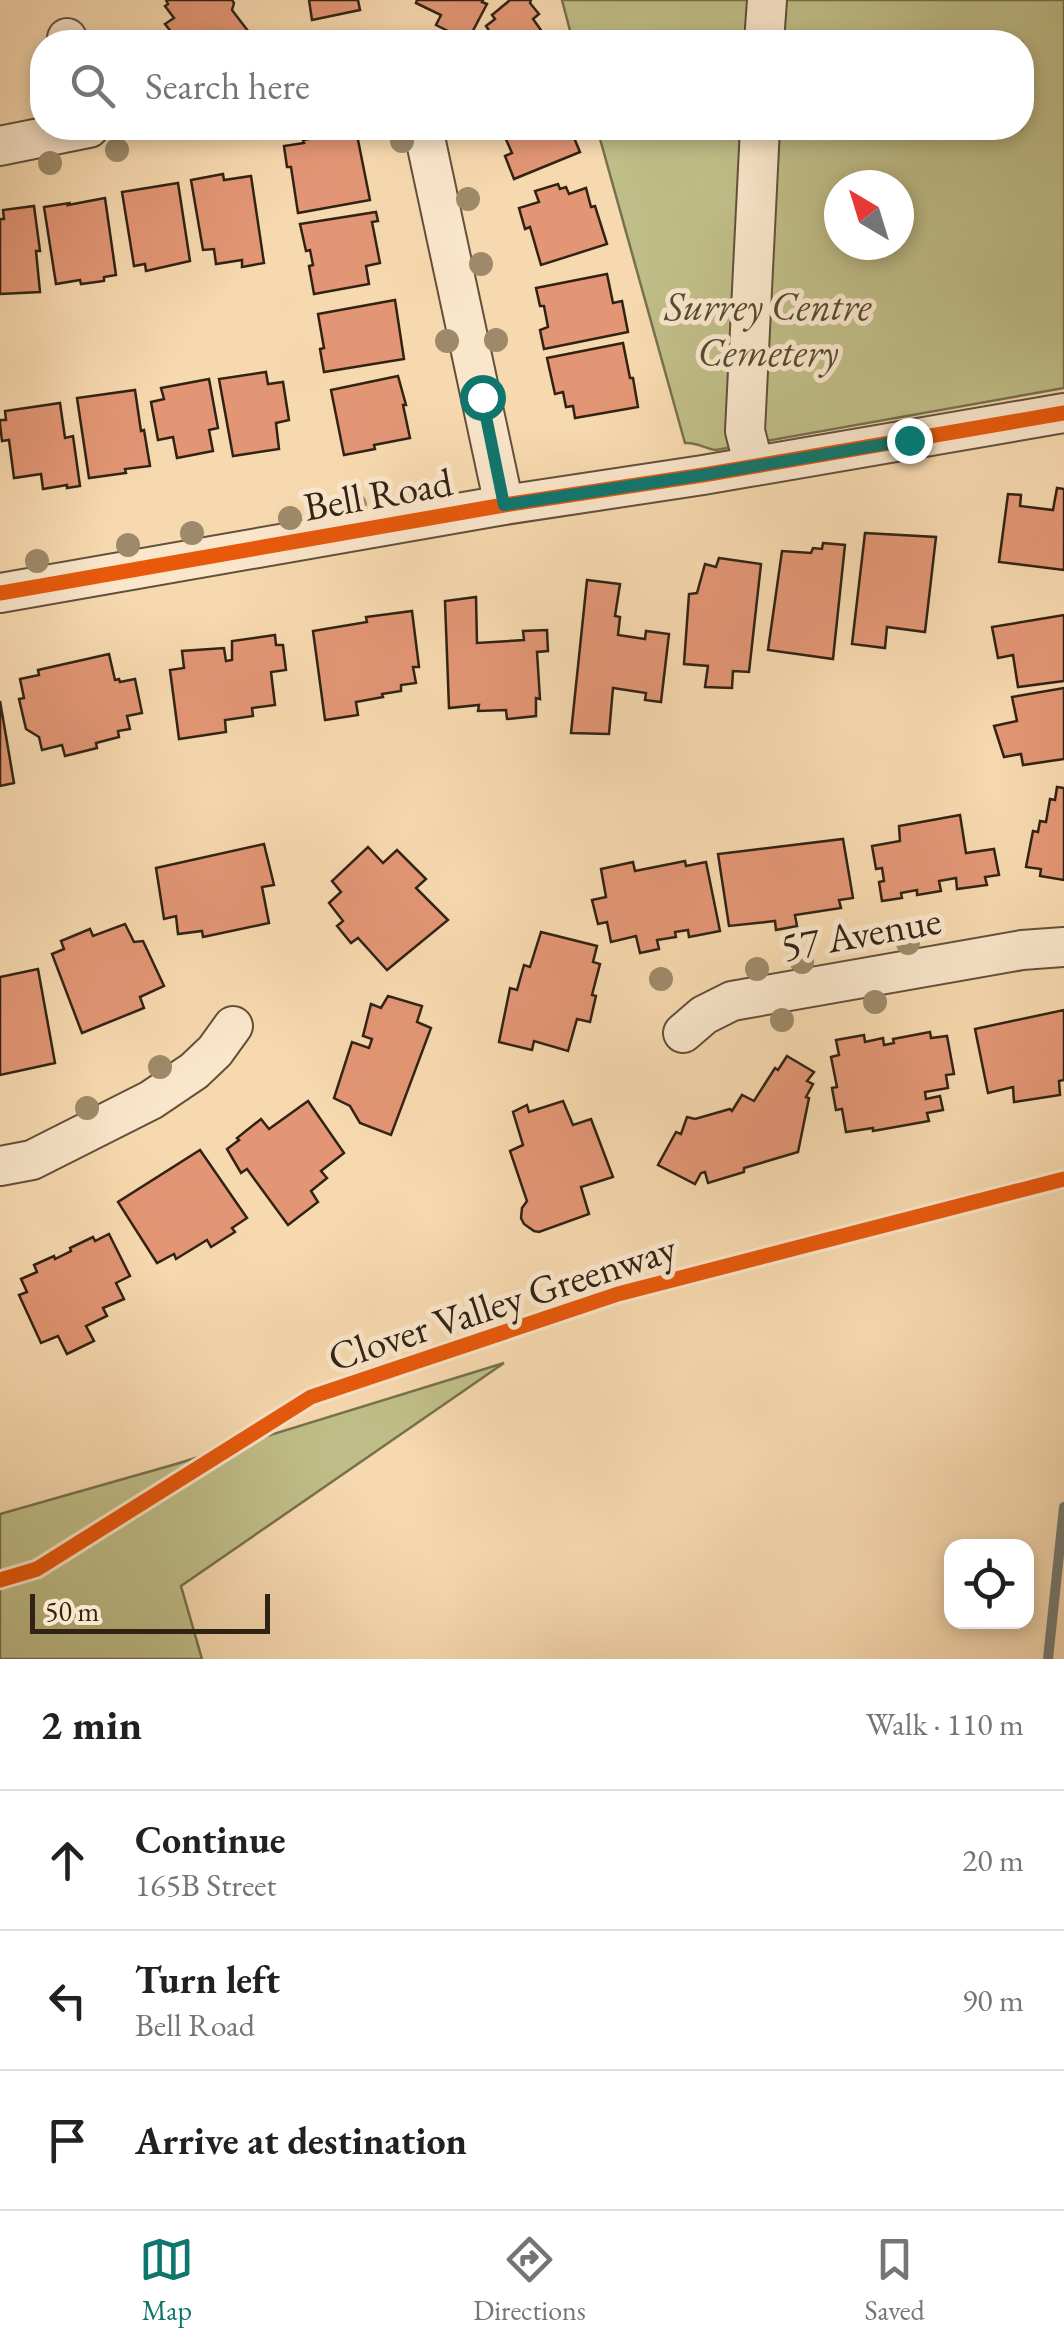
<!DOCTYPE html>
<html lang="en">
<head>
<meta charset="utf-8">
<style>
  :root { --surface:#fff; --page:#f2f2f2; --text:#202124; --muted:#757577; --line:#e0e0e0; --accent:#0f766e }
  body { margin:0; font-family:"EB Garamond",serif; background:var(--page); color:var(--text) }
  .controls { position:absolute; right:30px; bottom:30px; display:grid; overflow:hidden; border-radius:20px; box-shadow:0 5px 15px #0003 }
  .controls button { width:90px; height:90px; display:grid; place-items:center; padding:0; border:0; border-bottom:2px solid var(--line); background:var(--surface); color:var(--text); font:50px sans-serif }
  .compass { position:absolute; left:824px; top:170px; width:90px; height:90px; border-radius:50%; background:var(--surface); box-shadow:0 5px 15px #0003; rotate:322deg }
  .scale { position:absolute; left:30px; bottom:25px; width:240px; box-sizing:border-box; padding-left:10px; border:5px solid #312314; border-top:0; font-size:28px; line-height:35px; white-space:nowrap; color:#312314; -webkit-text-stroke:8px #fae6cb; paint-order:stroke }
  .stop { position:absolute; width:30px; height:30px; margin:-22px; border:8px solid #0f766e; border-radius:50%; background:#fff }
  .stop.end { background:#0f766e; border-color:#fff; box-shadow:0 2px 10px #0008 }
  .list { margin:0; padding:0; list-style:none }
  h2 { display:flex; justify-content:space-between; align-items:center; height:130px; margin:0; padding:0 40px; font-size:42px }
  h2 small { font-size:32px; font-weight:400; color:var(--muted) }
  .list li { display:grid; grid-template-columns:65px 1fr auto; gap:30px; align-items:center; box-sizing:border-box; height:140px; padding:0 40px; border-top:2px solid var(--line) }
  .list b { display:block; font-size:38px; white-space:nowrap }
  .list p { margin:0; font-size:32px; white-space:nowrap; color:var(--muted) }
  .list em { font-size:32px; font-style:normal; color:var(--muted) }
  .icon { flex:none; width:55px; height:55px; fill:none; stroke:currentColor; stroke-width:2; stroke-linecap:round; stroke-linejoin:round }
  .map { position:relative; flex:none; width:1064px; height:1659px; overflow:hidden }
  .search { position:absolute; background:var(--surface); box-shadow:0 5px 15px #0003; left:30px; right:30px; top:30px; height:110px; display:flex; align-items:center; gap:25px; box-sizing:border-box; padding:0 35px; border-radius:40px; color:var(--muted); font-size:38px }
  .sheet { height:550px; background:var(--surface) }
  nav { display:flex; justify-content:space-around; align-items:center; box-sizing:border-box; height:140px; border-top:2px solid var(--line); background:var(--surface); font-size:28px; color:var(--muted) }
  nav a { display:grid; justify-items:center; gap:5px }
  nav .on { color:var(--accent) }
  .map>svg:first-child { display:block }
</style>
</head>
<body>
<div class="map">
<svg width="1064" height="1659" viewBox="0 0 1064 1659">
  <rect width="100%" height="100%" fill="#f7d9af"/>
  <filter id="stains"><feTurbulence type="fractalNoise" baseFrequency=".002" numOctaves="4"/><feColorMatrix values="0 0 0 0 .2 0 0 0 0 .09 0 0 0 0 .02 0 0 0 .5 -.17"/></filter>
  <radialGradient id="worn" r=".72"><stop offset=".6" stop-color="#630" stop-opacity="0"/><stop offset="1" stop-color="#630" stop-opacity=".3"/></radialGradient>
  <!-- green -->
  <g fill="#c0be88" stroke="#78704e" stroke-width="2.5" fill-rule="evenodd">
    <path d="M 562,0 L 1064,0 L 1064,388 L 716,450 C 705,449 698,442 685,443 L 597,128 L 1022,128 L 1022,42 L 573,42 ZM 839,185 L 899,185 L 899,245 L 839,245 Z"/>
    <path d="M 504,1363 L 181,1586 L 202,1659 L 0,1659 L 0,1514 L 176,1464 Z"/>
  </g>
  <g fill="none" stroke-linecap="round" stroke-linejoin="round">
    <!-- stream -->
    <path stroke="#757c75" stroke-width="10" d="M 1048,1659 L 1064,1507"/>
  </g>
  <!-- building -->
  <g fill="#e39675" stroke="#312314" stroke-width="2.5">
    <path d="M 232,0 L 234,3 L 232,10 L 248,31 L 233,42 L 179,42 L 165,24 L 174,18 L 165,6 L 168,4 L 166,0 Z"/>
    <path d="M 309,0 L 358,0 L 360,10 L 312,20 Z"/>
    <path d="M 417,0 L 483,0 L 482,2 L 487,4 L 467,42 L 461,42 L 448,36 L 450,32 L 436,25 L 441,15 L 416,3 Z"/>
    <path d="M 510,0 L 531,0 L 530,3 L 539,14 L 533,19 L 548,40 L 545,42 L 483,42 L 481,39 L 490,32 L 486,26 L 495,19 L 492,15 Z"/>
    <path d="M 501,128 L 570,128 L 580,152 L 514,179 L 505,156 L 512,153 Z"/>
    <path d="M 339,134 L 340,138 L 357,135 L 370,200 L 298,213 L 291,167 L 287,167 L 284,146 L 304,143 L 303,140 Z"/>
    <path d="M 223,174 L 224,180 L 251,176 L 264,263 L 242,267 L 242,260 L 216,264 L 214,249 L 203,250 L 191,180 Z"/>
    <path d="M 178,183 L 190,261 L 146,271 L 145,264 L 134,266 L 122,192 Z"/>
    <path d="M 558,184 L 560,189 L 566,187 L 569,194 L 586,188 L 591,207 L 595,206 L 607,244 L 541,265 L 530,227 L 525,229 L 519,208 L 539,202 L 535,191 Z"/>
    <path d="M 105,198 L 116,275 L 104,277 L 104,281 L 81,284 L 80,280 L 56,284 L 44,207 L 69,203 L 68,205 Z"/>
    <path d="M 34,206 L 40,251 L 36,251 L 40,292 L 0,294 L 0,219 L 4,219 L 3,210 Z"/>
    <path d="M 376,212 L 378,221 L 372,222 L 380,263 L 366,266 L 369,284 L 314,294 L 309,266 L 313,265 L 310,250 L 306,251 L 300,224 Z"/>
    <path d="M 607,274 L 613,303 L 622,301 L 628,332 L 544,349 L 540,330 L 548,327 L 544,306 L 540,306 L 536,288 Z"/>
    <path d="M 395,300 L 404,359 L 324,372 L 320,349 L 324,348 L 318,314 Z"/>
    <path d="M 623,343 L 630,378 L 633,378 L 638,407 L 575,418 L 573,406 L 566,407 L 563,392 L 555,394 L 547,358 Z"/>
    <path d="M 266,372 L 268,384 L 283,382 L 289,420 L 276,423 L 279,449 L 233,456 L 219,379 Z"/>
    <path d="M 398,376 L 406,405 L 403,405 L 410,438 L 374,445 L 375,449 L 344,455 L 331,390 Z"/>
    <path d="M 209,379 L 218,428 L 209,430 L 213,451 L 177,458 L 173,437 L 158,440 L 151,402 L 164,399 L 161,388 Z"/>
    <path d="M 135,390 L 141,431 L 144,430 L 150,466 L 125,469 L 126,473 L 89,478 L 77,398 Z"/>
    <path d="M 60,403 L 65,438 L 73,436 L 80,486 L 67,488 L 67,485 L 43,489 L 41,474 L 14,478 L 9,440 L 2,441 L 0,424 L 0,420 L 6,420 L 5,411 Z"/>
    <path d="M 1057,488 L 1064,489 L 1064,570 L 999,562 L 1008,494 L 1021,495 L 1020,506 L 1053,510 Z"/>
    <path d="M 865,533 L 936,537 L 925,632 L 887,627 L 885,648 L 852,644 Z"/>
    <path d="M 823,543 L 845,545 L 833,659 L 768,650 L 782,551 L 811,553 L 813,548 L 822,549 Z"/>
    <path d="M 719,558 L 761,564 L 749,672 L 733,671 L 732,688 L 705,687 L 708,666 L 684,664 L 689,594 L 697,593 L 705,564 L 716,567 Z"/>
    <path d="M 587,580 L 620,584 L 615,616 L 620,617 L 618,635 L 645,639 L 646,631 L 669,634 L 661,702 L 645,700 L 646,693 L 613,688 L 609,734 L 571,733 Z"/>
    <path d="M 476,597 L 477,643 L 524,640 L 523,631 L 547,630 L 548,651 L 537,652 L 540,699 L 536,698 L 536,716 L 507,719 L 506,710 L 478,711 L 479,705 L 449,708 L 445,601 Z"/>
    <path d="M 412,611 L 419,667 L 413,667 L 416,683 L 401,685 L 401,691 L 382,694 L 383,697 L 356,702 L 358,715 L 325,720 L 313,631 L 367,622 L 366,617 Z"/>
    <path d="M 1064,615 L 1064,681 L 1018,687 L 1013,655 L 998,658 L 992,627 Z"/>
    <path d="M 275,635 L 276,645 L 283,645 L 286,670 L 271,672 L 275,705 L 252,708 L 253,716 L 225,720 L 226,732 L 179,739 L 170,670 L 184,668 L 182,651 L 224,648 L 226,661 L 232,660 L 232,641 Z"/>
    <path d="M 109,654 L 115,680 L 119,679 L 120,682 L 135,679 L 142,713 L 127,716 L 130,729 L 118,731 L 119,737 L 96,743 L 97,748 L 65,756 L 62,745 L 42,750 L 39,737 L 26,729 L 19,699 L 24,698 L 20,679 L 39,675 L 38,670 Z"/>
    <path d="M 1064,688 L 1064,759 L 1023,765 L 1021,754 L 1004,757 L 994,726 L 1017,721 L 1012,697 Z"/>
    <path d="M 0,701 L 14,783 L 0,786 Z"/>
    <path d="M 1057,787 L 1064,788 L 1064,880 L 1040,876 L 1041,869 L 1026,867 L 1033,831 L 1038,832 L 1040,821 L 1046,822 L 1050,799 L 1055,800 Z"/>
    <path d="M 960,815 L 966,853 L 994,849 L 999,875 L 985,877 L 987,885 L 957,889 L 956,878 L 939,881 L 941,891 L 917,895 L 917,890 L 901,893 L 902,898 L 882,901 L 879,882 L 884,881 L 882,868 L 876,869 L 872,846 L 900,841 L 899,826 Z"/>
    <path d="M 843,839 L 853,898 L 839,900 L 841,908 L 795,915 L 797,926 L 776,930 L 775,921 L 729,926 L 718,854 Z"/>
    <path d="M 264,844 L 274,885 L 262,887 L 269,923 L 203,937 L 202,931 L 178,934 L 176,916 L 164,919 L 156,868 Z"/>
    <path d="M 368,847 L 383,863 L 397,850 L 426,879 L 416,888 L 448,920 L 387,970 L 358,938 L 351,943 L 337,926 L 343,921 L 329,903 L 341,892 L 332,881 Z"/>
    <path d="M 685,861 L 686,866 L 706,862 L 720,931 L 689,937 L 688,930 L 675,932 L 676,937 L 657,940 L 659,949 L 640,953 L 636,936 L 611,942 L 607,922 L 598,924 L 592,900 L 606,897 L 601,869 L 633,862 L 635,871 Z"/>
    <path d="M 125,924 L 134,942 L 143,941 L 164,986 L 140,997 L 144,1008 L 82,1033 L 52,954 L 64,949 L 61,941 L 90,929 L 93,936 Z"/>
    <path d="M 541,932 L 597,946 L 593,962 L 600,964 L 592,995 L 596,996 L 590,1022 L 577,1019 L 568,1051 L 534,1041 L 532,1050 L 499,1042 L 510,988 L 517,990 L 524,965 L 530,967 Z"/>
    <path d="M 38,969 L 55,1063 L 0,1075 L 0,977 Z"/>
    <path d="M 388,996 L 422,1006 L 417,1022 L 431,1028 L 391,1135 L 360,1123 L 350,1106 L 334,1098 L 352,1042 L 369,1048 L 372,1039 L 363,1036 L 371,1004 L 381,1008 Z"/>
    <path d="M 1064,1010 L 1064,1080 L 1059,1081 L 1060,1095 L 1014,1102 L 1013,1087 L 988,1093 L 975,1029 Z"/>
    <path d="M 930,1032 L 931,1038 L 947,1036 L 954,1074 L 946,1075 L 948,1088 L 925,1092 L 926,1099 L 940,1096 L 943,1110 L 927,1113 L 929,1121 L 873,1131 L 873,1128 L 846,1132 L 842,1109 L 836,1110 L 832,1088 L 837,1087 L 831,1057 L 839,1055 L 836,1040 L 864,1035 L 865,1042 L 883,1038 L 884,1045 L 894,1043 L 893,1039 Z"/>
    <path d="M 787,1056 L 814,1072 L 807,1081 L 813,1084 L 806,1097 L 809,1098 L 798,1152 L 744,1168 L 744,1172 L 708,1183 L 705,1172 L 701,1173 L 695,1184 L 658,1165 L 676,1132 L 681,1134 L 687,1117 L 695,1119 L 730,1109 L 732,1111 L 742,1095 L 754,1101 L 775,1068 L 778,1070 Z"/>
    <path d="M 308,1101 L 344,1153 L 321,1171 L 327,1178 L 311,1191 L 318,1202 L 288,1225 L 247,1169 L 241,1173 L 227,1149 L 239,1140 L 237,1138 L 261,1119 L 269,1129 Z"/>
    <path d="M 563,1101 L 573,1125 L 591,1119 L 613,1177 L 581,1187 L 589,1214 L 539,1232 L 534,1231 L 524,1224 L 521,1218 L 522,1208 L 527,1201 L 510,1151 L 523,1145 L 513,1112 L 527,1105 L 529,1112 Z"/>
    <path d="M 200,1150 L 247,1218 L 232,1228 L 235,1232 L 211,1247 L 207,1240 L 176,1259 L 174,1254 L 157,1263 L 118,1202 Z"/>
    <path d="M 109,1234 L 130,1276 L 116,1283 L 124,1299 L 103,1308 L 107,1316 L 86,1326 L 94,1341 L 67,1354 L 58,1336 L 41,1343 L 19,1295 L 27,1292 L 21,1279 L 37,1272 L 34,1265 L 54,1256 L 55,1259 L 71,1251 L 70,1248 L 93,1237 L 95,1241 Z"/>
  </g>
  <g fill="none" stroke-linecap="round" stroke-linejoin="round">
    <defs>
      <g id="minor">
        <path d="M 67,38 L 67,42"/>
        <path d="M 764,42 L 767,0"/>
        <path d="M 423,128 L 504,505"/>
        <path d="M 0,146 L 89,128"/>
        <path d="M 754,466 L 745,431 L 760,128"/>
        <path d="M 0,593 L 504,505 L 703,475 L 1064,413"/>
        <path d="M 683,1033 L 704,1015 L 732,1001 L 1022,950 L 1064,947"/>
        <path d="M 0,1166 L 32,1160 L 151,1100 L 194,1071 L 215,1051 L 233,1026"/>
      </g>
    </defs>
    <!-- minor casing -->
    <use href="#minor" stroke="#62503b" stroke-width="42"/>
    <!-- minor -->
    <use href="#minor" stroke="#fae6cb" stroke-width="38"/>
    <defs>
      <g id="cycleway">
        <path d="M 0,593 L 504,505 L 703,475 L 1064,413"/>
        <path d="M 0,1580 L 37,1569 L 311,1397 L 618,1294 L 1064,1179"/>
      </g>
    </defs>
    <!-- cycleway casing -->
    <use href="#cycleway" stroke="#fae6cb" stroke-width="21"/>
    <!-- cycleway -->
    <use href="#cycleway" stroke="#e8590c" stroke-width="15"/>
  </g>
  <!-- trees -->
  <g fill="#9e8a6a">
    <circle cx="402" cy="141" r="12"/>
    <circle cx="117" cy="150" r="12"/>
    <circle cx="50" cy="163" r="12"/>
    <circle cx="468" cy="199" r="12"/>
    <circle cx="481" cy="264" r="12"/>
    <circle cx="496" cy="340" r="12"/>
    <circle cx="447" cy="341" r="12"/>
    <circle cx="408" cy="496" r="12"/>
    <circle cx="355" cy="505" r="12"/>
    <circle cx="290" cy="518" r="12"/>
    <circle cx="192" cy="533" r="12"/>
    <circle cx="128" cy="545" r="12"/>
    <circle cx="37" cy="561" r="12"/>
    <circle cx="908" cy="943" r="12"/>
    <circle cx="802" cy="962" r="12"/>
    <circle cx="757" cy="969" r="12"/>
    <circle cx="661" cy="979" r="12"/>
    <circle cx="875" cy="1002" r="12"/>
    <circle cx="782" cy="1020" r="12"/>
    <circle cx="160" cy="1067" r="12"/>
    <circle cx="87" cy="1108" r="12"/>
  </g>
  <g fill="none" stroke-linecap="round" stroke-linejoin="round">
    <!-- route -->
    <path stroke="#0f766e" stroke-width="12" d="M 482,397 L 504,505 L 703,475 L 909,440"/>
  </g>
  <g text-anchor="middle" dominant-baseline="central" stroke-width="10" stroke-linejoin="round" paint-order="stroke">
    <!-- park labels -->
    <g font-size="40" font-style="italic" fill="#554a31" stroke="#fae6cb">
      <text x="768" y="306">Surrey Centre<tspan x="768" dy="46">Cemetery</tspan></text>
    </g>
    <!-- street labels -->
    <g font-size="40" fill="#312314" stroke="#fae6cb">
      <text transform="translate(378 494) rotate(-10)">Bell Road</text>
      <text transform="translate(861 933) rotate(-10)">57 Avenue</text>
      <text transform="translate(502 1302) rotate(-18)">Clover Valley Greenway</text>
    </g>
  </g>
  <rect width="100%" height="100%" filter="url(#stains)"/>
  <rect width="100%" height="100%" fill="url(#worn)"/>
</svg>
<div class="controls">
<button><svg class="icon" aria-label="locate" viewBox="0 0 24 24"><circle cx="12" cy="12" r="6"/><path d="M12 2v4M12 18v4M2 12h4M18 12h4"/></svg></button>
</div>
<svg class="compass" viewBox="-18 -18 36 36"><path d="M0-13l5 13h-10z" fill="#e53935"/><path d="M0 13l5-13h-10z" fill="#757577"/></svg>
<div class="scale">50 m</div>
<div class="stop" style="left:482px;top:397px"></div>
<div class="stop end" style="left:909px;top:440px"></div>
<div class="search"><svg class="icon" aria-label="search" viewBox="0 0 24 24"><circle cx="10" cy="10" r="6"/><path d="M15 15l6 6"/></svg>Search here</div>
</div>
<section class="sheet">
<h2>2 min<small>Walk · 110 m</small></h2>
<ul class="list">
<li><svg class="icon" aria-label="ahead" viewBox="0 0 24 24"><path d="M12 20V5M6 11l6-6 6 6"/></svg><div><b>Continue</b><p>165B Street</p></div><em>20 m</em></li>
<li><svg class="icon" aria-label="left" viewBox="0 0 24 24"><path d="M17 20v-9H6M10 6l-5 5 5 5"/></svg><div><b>Turn left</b><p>Bell Road</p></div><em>90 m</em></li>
<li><svg class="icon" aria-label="arrive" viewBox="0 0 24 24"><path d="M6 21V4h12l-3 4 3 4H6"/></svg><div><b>Arrive at destination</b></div></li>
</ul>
</section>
<nav>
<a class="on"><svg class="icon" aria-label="map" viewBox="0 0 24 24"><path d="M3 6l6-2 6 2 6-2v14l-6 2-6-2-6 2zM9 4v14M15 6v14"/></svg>Map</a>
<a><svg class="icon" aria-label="directions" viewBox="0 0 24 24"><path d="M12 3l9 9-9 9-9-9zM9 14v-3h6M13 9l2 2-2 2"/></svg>Directions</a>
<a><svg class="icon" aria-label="saved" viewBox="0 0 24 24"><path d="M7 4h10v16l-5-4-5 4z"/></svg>Saved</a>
</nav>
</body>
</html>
